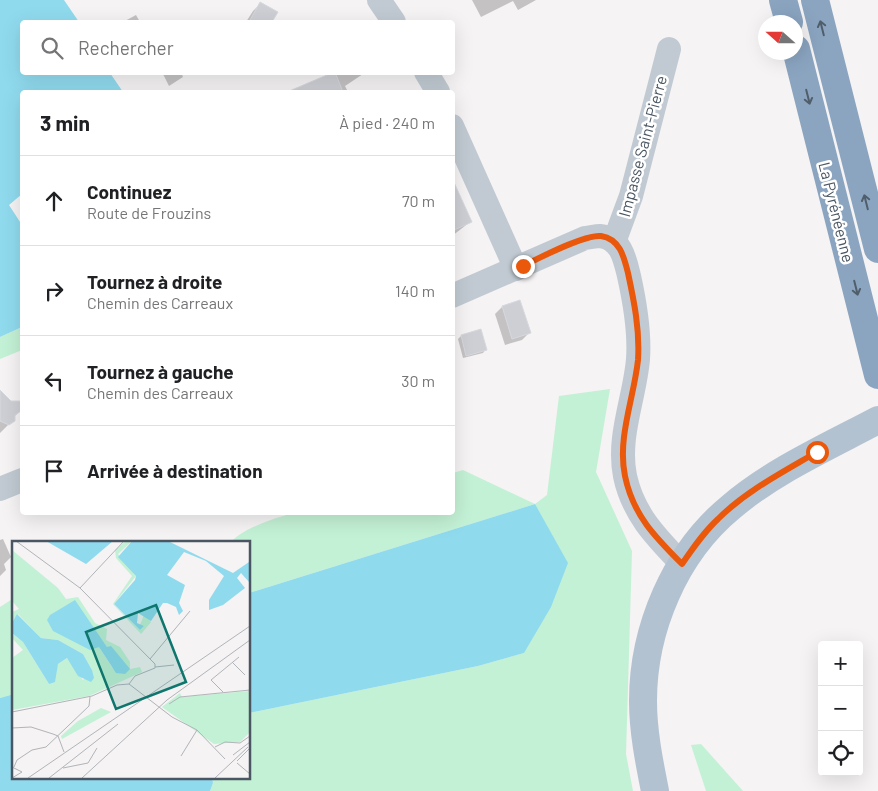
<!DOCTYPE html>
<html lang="fr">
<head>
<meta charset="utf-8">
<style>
  :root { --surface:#fff; --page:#f6f6f6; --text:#202124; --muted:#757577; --line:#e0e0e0 }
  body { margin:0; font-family:Barlow,sans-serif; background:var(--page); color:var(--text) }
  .controls { position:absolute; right:15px; bottom:15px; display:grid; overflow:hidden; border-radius:5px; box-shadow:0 5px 20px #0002 }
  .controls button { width:45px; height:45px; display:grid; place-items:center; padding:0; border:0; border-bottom:1px solid var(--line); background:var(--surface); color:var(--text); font:25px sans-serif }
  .compass { position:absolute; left:758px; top:15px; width:45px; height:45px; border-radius:50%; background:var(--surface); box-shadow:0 5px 20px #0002; rotate:291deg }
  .stop { position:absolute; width:15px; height:15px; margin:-11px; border:4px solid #ea580c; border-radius:50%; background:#fff }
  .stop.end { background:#ea580c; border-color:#fff; box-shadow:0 1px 5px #0008 }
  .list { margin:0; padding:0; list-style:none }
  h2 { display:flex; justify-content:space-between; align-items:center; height:65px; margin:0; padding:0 20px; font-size:21px }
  h2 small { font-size:16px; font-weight:400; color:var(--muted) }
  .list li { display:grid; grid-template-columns:32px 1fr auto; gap:15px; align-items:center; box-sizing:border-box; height:90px; padding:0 20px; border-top:1px solid var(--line) }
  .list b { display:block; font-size:19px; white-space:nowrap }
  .list p { margin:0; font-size:16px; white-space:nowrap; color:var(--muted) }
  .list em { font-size:16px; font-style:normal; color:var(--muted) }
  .icon { flex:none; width:28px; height:28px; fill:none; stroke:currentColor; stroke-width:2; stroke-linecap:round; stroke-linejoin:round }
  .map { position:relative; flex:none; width:878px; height:791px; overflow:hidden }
  .search { position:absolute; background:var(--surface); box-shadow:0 5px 20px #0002; left:20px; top:20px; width:435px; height:55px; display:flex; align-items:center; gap:12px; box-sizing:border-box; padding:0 18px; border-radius:5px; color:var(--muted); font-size:19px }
  .panel { position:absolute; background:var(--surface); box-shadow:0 5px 20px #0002; left:20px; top:90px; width:435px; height:425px; border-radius:5px }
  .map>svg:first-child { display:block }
</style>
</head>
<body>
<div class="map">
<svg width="878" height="791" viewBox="0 0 878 791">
  <rect width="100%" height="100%" fill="#f5f3f3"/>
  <!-- green -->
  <g fill="#c3f1d5">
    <path d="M 22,327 L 22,350 L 0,359 L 0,337 Z"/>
    <path d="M 610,389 L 596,472 L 632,551 L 626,754 L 633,791 L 210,791 L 213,783 L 212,777 L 249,777 L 249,713 L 478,666 L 524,653 L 535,504 L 249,593 L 249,542 L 231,542 C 244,528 276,517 295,513 L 452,512 L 453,473 L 463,470 L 535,504 L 547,495 L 559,396 Z"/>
    <path d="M 14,598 L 14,694 L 0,698 L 0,607 Z"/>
    <path d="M 701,744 L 743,791 L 706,791 L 691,745 Z"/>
  </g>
  <!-- water -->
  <g fill="#90daee">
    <path d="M 0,0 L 64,0 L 79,22 L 22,22 L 22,72 L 110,73 L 123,92 L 22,92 L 22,194 L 9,205 L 22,225 L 22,327 L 0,337 Z"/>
    <path d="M 535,504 L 568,563 L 551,607 L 524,653 L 478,666 L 249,713 L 249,593 Z"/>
    <path d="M 14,694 L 14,777 L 212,777 L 213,783 L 210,791 L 0,791 L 0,698 Z"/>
  </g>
  <!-- shadow -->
  <g fill="#0003">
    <path d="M 472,0 L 536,0 L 518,10 L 513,1 L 481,17 Z"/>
    <path d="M 260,4 L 276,12 L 270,22 L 246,22 L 253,11 Z"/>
    <path d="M 136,15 L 140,22 L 123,22 Z"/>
    <path d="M 164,72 L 181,72 L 183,77 L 169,86 L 163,74 Z"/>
    <path d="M 341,72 L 366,72 L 345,86 L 348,92 L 302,92 L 310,84 Z"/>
    <path d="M 452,204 L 470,222 L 452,236 Z"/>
    <path d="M 502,307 L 529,333 L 522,340 L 505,345 L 495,314 Z"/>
    <path d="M 461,336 L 486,349 L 483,353 L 463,358 L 458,339 Z"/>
    <path d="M 0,397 L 20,411 L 14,417 L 13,420 L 0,433 Z"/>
    <path d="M 3,539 L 11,557 L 4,564 L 6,570 L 0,576 L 0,540 Z"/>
  </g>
  <!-- building -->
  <g fill="#cdcfd5" stroke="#d7d9de">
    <path d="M 260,2 L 278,12 L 272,22 L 249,22 Z"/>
    <path d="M 335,72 L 343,92 L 287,92 L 334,72 Z"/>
    <path d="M 452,178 L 472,222 L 452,231 Z"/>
    <path d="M 520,300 L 531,333 L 512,339 L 502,306 Z"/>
    <path d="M 481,329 L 487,350 L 466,356 L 461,335 Z"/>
    <path d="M 0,390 L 11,401 L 21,401 L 21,411 L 15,415 L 15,421 L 9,425 L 0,421 Z"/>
  </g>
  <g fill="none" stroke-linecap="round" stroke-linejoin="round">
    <!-- minor -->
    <g stroke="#c1cad2" stroke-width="24">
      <path d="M 379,0 L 394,22"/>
      <path d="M 426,72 L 438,92"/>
      <path d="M 452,126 L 516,269"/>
      <path d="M 614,242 L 631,196 L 669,49"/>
      <path d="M 452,296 L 585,238 C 589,238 595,236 600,236 C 621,238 625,259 629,276 C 635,303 640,331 638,359 C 635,397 617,437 625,476 C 633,514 656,537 682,564"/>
      <path d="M 0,489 L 22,480"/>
    </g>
    <!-- major -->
    <path stroke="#b3c2d1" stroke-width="28" d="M 655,791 C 649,761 643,731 643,701 C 643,629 675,553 731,507 C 773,471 829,446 878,420"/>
    <!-- highway -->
    <g stroke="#8ba5c1" stroke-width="28">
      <path d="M 783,0 L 789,22"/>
      <path d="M 815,0 L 878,249"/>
      <path d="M 796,49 L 878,375"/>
    </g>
  </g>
  <!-- one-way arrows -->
  <defs><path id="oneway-shaft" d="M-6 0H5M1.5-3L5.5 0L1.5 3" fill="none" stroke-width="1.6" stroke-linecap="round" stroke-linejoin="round" transform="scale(1.25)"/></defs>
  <g stroke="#505e6b">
    <use href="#oneway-shaft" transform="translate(822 28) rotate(-104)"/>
    <use href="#oneway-shaft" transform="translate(808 97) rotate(76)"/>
    <use href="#oneway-shaft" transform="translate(866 202) rotate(-104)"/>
    <use href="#oneway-shaft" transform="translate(856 288) rotate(76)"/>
  </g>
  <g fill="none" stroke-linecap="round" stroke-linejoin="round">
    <!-- route -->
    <path stroke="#ea580c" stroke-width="6" d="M 523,266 C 539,258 585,234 601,236 C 620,239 624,257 628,273 C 634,301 640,330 638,360 C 634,398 617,438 625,476 C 633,515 655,537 682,564 C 693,548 704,532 718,519 C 746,491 783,472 817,452"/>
  </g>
  <g text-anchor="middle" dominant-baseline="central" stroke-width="5" stroke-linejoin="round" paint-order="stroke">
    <!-- street labels -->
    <g font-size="16" fill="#4a5661" stroke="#fff">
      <text transform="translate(642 146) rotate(-75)">Impasse Saint-Pierre</text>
      <text transform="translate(837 212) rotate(76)">La Pyrénéenne</text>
    </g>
  </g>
  <!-- overview -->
  <g transform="translate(12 541)">
    <rect width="238" height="238" fill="#f5f3f3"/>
    <path d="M 114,0 L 120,0 L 106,13 L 124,35 L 102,63 L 128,89 L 132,85 L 128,84 L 132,74 L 135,76 L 139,81 L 129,93 L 101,63 L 120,35 L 104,17 L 103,9 ZM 0,9 L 46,47 L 54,58 L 66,56 L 83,82 L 95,88 L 94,99 L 108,106 L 118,121 L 118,128 L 128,126 L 130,131 L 77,155 L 0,169 L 0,117 L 11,109 L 0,97 L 0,92 L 11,101 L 37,143 L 46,123 L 55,117 L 71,139 L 80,129 L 71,113 L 46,99 L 29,97 L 6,73 L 0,82 L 0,71 L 7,68 L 0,60 ZM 63,60 L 95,106 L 101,128 L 87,106 ZM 237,150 L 237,192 L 228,201 L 202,203 L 150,166 L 168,152 L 170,156 ZM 89,167 L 99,171 L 50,198 L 49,195 L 66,180 Z" fill="#c3f1d5" fill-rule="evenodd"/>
    <path d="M 34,0 L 101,0 L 74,23 ZM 120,0 L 156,0 L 221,32 L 237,21 L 237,15 L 237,41 L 229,32 L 225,37 L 233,47 L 211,64 L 197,69 L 197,59 L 212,35 L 194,20 L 172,11 L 155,34 L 173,44 L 167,62 L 171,70 L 167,74 L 164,66 L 155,62 L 151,62 L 139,80 L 126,72 L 125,82 L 132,85 L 128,89 L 102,63 L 123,39 L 124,35 L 106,16 ZM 63,59 L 95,106 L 99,105 L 118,128 L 113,133 L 104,132 L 87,106 L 78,109 L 41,90 L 35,79 L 38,74 ZM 5,73 L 29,97 L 46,99 L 71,113 L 80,129 L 82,137 L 79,141 L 66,135 L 55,117 L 46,123 L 43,141 L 37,143 L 11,101 L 0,92 L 0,82 Z" fill="#90daee"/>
    <path fill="none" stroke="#b1b4b9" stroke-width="1" d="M 4,0 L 68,47 L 143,123 L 143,127 L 123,135 L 117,143M 68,47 L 112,0M 138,118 L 178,70M 220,121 L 233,134M 143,126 L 162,124M 211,151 L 199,139 L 227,116M 157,163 L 168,156 L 238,149M 0,171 L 80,155 L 105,144 L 117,143 L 160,176 L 185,189 L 213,218M 0,187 L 19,186 L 41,193 L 46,195 L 52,211M 203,206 L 213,201 L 228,202 L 238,195M 221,214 L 238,201M 169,215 L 185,189M 225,220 L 238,207M 76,222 L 85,207M 225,222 L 238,233M 0,226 L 10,231 L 0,237M 2,226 L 5,219 L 20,209 L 34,206 L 77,165 L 78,156M 51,227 L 76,222M 16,237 L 238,85M 37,237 L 106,183M 70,237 L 155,159 L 238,99M 203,237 L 236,206"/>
    <path fill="#0f766e" fill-opacity="0.15" stroke="#0f766e" stroke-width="2.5" d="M 144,64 L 174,141 L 104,168 L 74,91 Z"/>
    <rect width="238" height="238" fill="none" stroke="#4a5661" stroke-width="2.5"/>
  </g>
</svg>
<div class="controls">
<button>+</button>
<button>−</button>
<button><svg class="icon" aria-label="locate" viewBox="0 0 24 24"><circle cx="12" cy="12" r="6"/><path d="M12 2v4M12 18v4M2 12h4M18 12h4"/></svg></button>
</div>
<svg class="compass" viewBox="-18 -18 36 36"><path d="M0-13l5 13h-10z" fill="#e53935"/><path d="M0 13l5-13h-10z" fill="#757577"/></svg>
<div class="stop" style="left:817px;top:452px"></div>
<div class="stop end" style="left:523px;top:266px"></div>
<div class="search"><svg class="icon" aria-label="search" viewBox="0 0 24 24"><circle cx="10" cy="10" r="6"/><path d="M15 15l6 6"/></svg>Rechercher</div>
<section class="panel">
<h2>3 min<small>À pied · 240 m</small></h2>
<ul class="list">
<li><svg class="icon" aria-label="ahead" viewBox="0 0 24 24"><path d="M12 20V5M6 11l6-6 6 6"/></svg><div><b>Continuez</b><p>Route de Frouzins</p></div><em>70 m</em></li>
<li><svg class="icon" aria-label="right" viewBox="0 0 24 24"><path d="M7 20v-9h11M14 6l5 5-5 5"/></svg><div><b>Tournez à droite</b><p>Chemin des Carreaux</p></div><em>140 m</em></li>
<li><svg class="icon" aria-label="left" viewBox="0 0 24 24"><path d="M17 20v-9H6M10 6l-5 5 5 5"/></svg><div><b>Tournez à gauche</b><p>Chemin des Carreaux</p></div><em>30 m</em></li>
<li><svg class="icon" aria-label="arrive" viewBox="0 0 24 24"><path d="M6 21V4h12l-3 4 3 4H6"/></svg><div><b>Arrivée à destination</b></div></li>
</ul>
</section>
</div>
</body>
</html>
